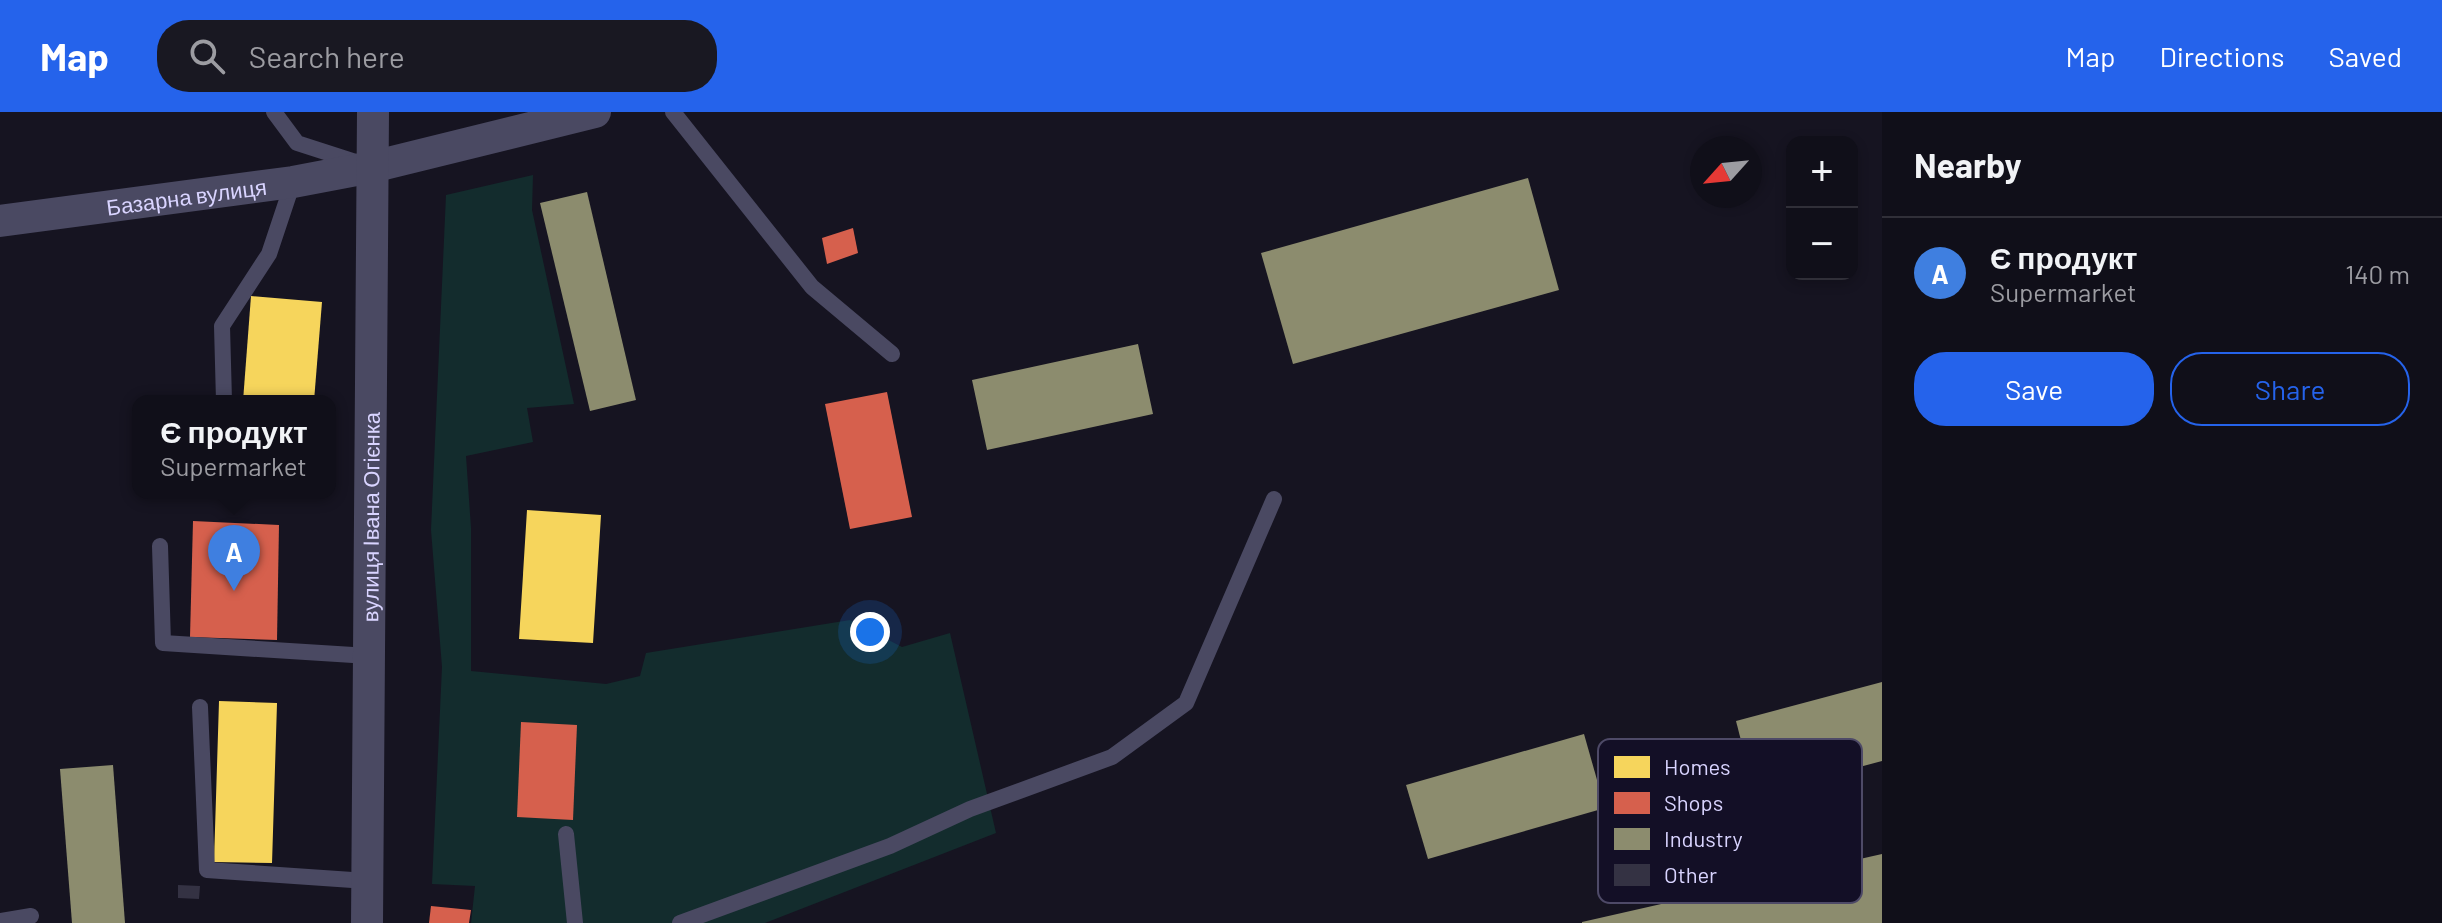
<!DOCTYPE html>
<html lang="en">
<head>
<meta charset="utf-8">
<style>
  :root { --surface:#100f19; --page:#191822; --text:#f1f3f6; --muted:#9c9ca2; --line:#302f38; --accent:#2563eb }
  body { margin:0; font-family:Barlow,sans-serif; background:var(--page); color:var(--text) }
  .controls { position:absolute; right:24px; top:24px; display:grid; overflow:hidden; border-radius:16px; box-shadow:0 4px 12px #0003 }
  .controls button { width:72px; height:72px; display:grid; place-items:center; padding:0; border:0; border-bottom:2px solid var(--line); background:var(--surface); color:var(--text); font:40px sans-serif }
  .compass { position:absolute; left:1690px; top:24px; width:72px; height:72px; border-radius:50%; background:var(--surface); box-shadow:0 4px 12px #0003; rotate:243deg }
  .you { position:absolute; left:870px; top:520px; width:28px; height:28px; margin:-20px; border:6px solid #fff; border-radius:50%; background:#1a73e8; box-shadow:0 0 0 12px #1a73e833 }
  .badge { display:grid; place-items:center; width:52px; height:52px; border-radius:50%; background:var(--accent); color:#fff; font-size:26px; font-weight:700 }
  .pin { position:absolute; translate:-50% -66px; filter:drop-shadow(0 2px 4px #0008) }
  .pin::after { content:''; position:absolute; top:42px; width:28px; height:24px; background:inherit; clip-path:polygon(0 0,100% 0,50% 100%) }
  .popup { position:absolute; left:132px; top:283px; width:204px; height:104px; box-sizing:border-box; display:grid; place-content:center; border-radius:16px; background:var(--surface); filter:drop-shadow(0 2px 6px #0005); font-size:26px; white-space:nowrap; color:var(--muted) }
  .popup b { font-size:30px; color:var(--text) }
  .popup::after { content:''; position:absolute; left:50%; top:100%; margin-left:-16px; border:16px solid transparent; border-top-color:var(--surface) }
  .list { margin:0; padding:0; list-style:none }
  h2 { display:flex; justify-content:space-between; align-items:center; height:104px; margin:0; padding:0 32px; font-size:34px }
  h2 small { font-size:26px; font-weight:400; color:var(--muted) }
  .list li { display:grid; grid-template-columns:52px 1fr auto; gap:24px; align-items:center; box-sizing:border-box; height:112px; padding:0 32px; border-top:2px solid var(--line) }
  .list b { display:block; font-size:30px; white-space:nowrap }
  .list p { margin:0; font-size:26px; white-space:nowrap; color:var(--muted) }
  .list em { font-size:26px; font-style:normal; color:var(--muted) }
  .actions { display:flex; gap:16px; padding:24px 32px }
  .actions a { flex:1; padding:18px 0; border:2px solid var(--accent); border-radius:32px; text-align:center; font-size:28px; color:var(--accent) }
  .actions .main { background:var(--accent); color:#fff }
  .icon { flex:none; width:44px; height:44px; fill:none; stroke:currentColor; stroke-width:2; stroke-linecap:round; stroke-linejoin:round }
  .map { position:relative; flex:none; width:1882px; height:811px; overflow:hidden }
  header { display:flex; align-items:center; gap:48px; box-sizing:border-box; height:112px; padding:0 40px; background:var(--accent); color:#fff }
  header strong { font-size:38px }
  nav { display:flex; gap:44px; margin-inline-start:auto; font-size:28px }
  .search { width:560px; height:72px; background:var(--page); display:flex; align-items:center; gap:20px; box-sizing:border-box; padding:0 28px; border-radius:32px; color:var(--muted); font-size:30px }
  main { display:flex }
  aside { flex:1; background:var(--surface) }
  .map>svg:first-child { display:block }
</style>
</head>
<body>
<header>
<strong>Map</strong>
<div class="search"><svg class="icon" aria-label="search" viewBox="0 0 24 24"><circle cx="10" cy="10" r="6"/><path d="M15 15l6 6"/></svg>Search here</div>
<nav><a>Map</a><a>Directions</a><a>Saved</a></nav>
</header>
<main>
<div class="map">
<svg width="1882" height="811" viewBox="0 0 1882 811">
  <rect width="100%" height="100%" fill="#161421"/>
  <!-- green -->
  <path fill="#132c2d" d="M 533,63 L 532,98 L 574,292 L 527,296 L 533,330 L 466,344 L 471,416 L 471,559 L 606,572 L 640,564 L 646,541 L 850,508 L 902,535 L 950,521 L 996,721 L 765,811 L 471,811 L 475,774 L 432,772 L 442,555 L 431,418 L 446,83 Z"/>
  <!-- homes -->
  <g fill="#f6d55c">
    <path d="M 251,184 L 322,190 L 314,289 L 243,289 Z"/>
    <path d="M 527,398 L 601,403 L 593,531 L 519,527 Z"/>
    <path d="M 219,589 L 277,591 L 272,751 L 214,750 Z"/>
  </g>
  <!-- shops -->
  <g fill="#d6604d">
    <path d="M 853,116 L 858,141 L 827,152 L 822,126 Z"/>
    <path d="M 887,280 L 912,405 L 850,417 L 825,292 Z"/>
    <path d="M 193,409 L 279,413 L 277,528 L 190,525 Z"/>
    <path d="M 521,610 L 577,613 L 573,708 L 517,705 Z"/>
    <path d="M 431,794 L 471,798 L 469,811 L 429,811 Z"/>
  </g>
  <!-- industry -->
  <g fill="#8c8c6e">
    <path d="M 1528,66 L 1559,178 L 1293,252 L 1261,141 Z"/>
    <path d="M 587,80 L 636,288 L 590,299 L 540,91 Z"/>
    <path d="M 1138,232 L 1153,302 L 987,338 L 972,268 Z"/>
    <path d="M 1882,570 L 1882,649 L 1755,683 L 1736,609 Z"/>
    <path d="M 1584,622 L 1605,696 L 1428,747 L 1406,673 Z"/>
    <path d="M 113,653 L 125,811 L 72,811 L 60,657 Z"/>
    <path d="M 1882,742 L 1882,811 L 1582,811 L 1582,810 Z"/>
  </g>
  <!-- building -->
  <path fill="#343243" d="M 178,773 L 200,774 L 199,787 L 178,786 Z"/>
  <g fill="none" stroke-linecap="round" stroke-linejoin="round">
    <!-- lane -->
    <g stroke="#4a4962" stroke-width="16">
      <path d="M 274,0 L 297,31 L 359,51"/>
      <path d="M 673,0 L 812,175 L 892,242"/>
      <path d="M 224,289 L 222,214 L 269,142 L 293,70"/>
      <path d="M 160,434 L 163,531 L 369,544"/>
      <path d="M 200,595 L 207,758 L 367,769"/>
      <path d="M 566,722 L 575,811"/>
      <path d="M 0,809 L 31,804"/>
      <path d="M 680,811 L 890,734 L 970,697 L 1112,645 L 1186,591 L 1274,387"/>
    </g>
    <!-- street -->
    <g stroke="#4a4962" stroke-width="32">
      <path id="s1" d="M 0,109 L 293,70 L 372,55 L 595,0"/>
      <path id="s2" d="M 367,811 L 373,0"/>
    </g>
  </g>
  <g text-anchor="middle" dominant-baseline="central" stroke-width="8" stroke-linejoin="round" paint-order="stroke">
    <!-- street labels -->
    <g font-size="22" fill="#d9d4ff" stroke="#130f26">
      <text stroke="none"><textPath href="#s1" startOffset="188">Базарна вулиця</textPath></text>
      <text stroke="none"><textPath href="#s2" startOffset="406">вулиця Івана Огієнка</textPath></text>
    </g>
  </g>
  <!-- legend -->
  <rect x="1598" y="627" width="264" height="164" rx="12" fill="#130f26" stroke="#4e4a67" stroke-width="2"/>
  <rect x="1614" y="644" width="36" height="22" fill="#f6d55c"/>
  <rect x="1614" y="680" width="36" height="22" fill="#d6604d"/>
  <rect x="1614" y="716" width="36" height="22" fill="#8c8c6e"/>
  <rect x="1614" y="752" width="36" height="22" fill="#343243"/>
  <g font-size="22" fill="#d9d4ff">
    <text x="1664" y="663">Homes</text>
    <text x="1664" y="699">Shops</text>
    <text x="1664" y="735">Industry</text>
    <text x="1664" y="771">Other</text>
  </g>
</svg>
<div class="controls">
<button>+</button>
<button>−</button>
</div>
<svg class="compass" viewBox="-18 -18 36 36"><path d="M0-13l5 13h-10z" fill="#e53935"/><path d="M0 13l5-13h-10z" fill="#9c9ca2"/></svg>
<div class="you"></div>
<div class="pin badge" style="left:234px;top:479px;background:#3f7fe0">A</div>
<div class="popup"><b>Є продукт</b>Supermarket</div>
</div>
<aside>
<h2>Nearby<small></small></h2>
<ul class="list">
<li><span class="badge" style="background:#3f7fe0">A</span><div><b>Є продукт</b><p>Supermarket</p></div><em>140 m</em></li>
</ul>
<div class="actions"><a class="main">Save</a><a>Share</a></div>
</aside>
</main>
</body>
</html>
